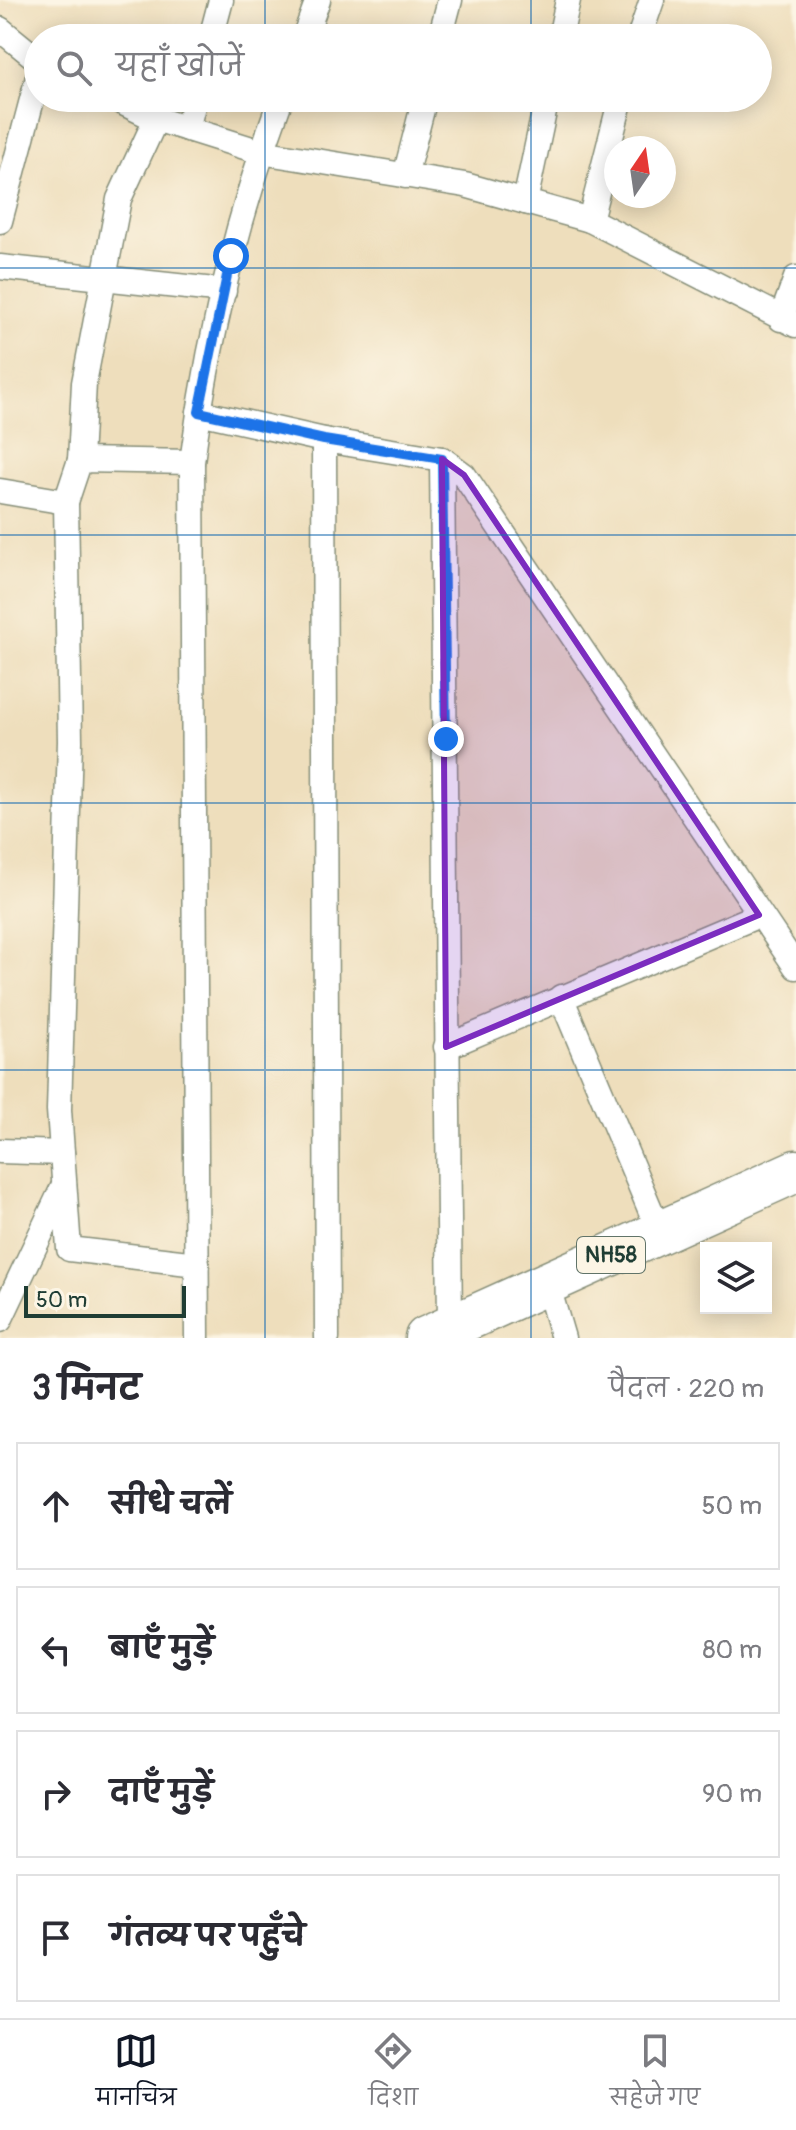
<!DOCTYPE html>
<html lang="hi">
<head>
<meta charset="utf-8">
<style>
  :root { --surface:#fff; --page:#f7f7f7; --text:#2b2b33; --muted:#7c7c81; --line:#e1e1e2; --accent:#111827 }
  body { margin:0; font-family:Pangolin,"Playpen Sans Deva",sans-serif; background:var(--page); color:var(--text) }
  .controls { position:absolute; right:24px; bottom:24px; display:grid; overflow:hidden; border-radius:0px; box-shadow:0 4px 20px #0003 }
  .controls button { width:72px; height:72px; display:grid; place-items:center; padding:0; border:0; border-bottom:2px solid var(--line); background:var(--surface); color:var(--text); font:40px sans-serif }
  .compass { position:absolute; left:604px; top:136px; width:72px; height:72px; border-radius:50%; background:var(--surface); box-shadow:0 4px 20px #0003; rotate:13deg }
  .scale { position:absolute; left:24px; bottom:20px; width:162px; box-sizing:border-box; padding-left:8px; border:4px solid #1f3d34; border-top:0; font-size:22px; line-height:28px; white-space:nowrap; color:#1f3d34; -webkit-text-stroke:6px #fcf5e5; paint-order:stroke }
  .stop { position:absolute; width:24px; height:24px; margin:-18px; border:6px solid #1a73e8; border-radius:50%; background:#fff }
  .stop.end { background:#1a73e8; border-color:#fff; box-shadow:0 2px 8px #0008 }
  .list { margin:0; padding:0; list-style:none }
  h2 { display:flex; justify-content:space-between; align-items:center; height:104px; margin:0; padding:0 32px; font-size:34px }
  h2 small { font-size:26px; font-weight:400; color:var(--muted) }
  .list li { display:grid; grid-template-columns:52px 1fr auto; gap:24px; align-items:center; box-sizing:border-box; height:128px; margin:0 16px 16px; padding:0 16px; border:2px solid var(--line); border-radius:0px }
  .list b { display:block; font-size:30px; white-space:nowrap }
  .list em { font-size:26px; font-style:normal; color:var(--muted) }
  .icon { flex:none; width:44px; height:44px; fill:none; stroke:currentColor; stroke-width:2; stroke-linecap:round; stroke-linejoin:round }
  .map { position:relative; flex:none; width:796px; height:1338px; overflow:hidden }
  .search { position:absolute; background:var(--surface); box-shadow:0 4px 20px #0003; left:24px; right:24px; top:24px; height:88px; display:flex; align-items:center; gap:20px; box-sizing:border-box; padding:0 28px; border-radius:44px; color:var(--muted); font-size:30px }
  .sheet { height:680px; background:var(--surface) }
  nav { display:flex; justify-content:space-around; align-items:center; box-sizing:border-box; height:112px; border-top:2px solid var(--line); background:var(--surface); font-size:22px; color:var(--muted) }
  nav a { display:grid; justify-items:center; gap:4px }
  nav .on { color:var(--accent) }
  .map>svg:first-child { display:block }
</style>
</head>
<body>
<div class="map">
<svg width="796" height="1338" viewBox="0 0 796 1338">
  <rect width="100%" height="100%" fill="#fcf5e5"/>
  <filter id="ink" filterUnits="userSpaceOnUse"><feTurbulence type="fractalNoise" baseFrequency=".0125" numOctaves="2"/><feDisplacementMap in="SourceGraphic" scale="16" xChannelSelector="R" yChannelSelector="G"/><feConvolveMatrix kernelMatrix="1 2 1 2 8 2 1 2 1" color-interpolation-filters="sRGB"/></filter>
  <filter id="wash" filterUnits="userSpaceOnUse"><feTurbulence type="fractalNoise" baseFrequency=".006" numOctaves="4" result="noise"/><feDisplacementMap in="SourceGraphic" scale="32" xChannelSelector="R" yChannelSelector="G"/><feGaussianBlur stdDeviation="1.8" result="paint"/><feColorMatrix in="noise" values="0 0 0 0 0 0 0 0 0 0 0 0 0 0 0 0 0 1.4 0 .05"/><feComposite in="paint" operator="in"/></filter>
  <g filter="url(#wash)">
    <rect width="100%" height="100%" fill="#eedebc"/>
  </g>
  <g filter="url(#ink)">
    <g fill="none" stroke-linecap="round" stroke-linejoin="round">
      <defs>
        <g id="minor">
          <path d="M 0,29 L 38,60"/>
          <path d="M 211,38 L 221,0"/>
          <path d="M 304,38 L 318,0"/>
          <path d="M 440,38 L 450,0"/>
          <path d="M 560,38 L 568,0"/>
          <path d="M 639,38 L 652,0"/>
          <path d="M 113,98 L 156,119 L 261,152 L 465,185 L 590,220 L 796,325"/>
          <path d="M 187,129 L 195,98"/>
          <path d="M 405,176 L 425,98"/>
          <path d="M 525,202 L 547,98"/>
          <path d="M 590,220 L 621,98"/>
          <path d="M 0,221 L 38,77"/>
          <path d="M 0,267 L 224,291"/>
          <path d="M 781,319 L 796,278"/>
          <path d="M 199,412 L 324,440 L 442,459 L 450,1327"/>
          <path d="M 324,440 L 327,1338"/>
          <path d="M 442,459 L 464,475 L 796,967"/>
          <path d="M 80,460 L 84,383 L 119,199 L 156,119"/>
          <path d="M 0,491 L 66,502 L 80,460 L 192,462"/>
          <path d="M 66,502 L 70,741 L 59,1110 L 69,1249 L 197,1264"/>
          <path d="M 561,997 L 660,1233"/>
          <path d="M 446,1047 L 759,915"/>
          <path d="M 0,1151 L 62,1153"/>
          <path d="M 547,1283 L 563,1338"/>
          <path d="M 0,1320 L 63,1187"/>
          <path d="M 197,1338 L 192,462 C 208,338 238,215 281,98"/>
        </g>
        <path id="trunk" d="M 426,1338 L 796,1171"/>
      </defs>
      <!-- minor casing -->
      <use href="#minor" stroke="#868e78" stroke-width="27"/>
      <!-- trunk casing -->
      <use href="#trunk" stroke="#868e78" stroke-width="45"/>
      <!-- minor -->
      <use href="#minor" stroke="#fff" stroke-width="24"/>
      <!-- trunk -->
      <use href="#trunk" stroke="#fff" stroke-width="42"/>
    </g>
  </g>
  <g fill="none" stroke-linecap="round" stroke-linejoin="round" filter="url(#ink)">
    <!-- route -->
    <path stroke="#1a73e8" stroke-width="10" d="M 231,256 L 199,412 L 324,440 L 442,459 L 446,739"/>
  </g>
  <!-- marked area -->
  <path fill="#7b2cbf" fill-opacity="0.2" stroke="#7b2cbf" stroke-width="6" stroke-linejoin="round" d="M 442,459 L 464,475 L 759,915 L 446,1047 Z"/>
  <!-- grid -->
  <path fill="none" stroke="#1f6fb2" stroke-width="2" stroke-opacity="0.55" d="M 265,0 L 265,38M 531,0 L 531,38M 265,98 L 265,1338M 531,98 L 531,1338M 0,268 L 796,268M 0,535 L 796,535M 0,803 L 796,803M 0,1070 L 796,1070"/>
  <g text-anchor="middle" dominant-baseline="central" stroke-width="7" stroke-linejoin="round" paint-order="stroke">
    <!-- shield labels -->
    <rect fill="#fcf5e5" stroke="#617469" stroke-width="2" x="577" y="1237" width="68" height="36" rx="6"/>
    <g font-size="22" font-weight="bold" fill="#1f3d34">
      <text x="611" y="1255">NH58</text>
    </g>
  </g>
</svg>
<div class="controls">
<button><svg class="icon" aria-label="layers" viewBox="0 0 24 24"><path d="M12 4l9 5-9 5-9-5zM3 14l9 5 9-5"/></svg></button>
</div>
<svg class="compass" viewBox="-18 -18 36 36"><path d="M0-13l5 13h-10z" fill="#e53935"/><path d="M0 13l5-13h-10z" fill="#7c7c81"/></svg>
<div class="scale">50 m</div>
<div class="stop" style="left:231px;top:256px"></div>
<div class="stop end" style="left:446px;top:739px"></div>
<div class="search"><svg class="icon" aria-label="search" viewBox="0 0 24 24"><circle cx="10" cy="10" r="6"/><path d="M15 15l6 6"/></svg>यहाँ खोजें</div>
</div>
<section class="sheet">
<h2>3 मिनट<small>पैदल · 220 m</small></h2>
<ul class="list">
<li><svg class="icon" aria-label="ahead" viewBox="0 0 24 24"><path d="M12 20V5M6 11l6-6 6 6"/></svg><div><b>सीधे चलें</b></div><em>50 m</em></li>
<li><svg class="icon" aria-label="left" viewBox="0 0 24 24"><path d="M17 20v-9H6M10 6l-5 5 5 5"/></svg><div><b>बाएँ मुड़ें</b></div><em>80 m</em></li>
<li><svg class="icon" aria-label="right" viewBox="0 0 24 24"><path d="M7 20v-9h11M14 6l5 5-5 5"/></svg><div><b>दाएँ मुड़ें</b></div><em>90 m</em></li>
<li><svg class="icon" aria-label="arrive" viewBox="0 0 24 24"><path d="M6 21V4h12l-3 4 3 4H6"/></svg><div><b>गंतव्य पर पहुँचे</b></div></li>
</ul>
</section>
<nav>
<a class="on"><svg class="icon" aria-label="map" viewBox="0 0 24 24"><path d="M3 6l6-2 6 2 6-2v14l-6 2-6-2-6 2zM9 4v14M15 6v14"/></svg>मानचित्र</a>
<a><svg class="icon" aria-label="directions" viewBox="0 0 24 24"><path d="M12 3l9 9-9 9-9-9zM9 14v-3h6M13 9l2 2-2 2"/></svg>दिशा</a>
<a><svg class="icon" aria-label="saved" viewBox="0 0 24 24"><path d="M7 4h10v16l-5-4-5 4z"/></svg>सहेजे गए</a>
</nav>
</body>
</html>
